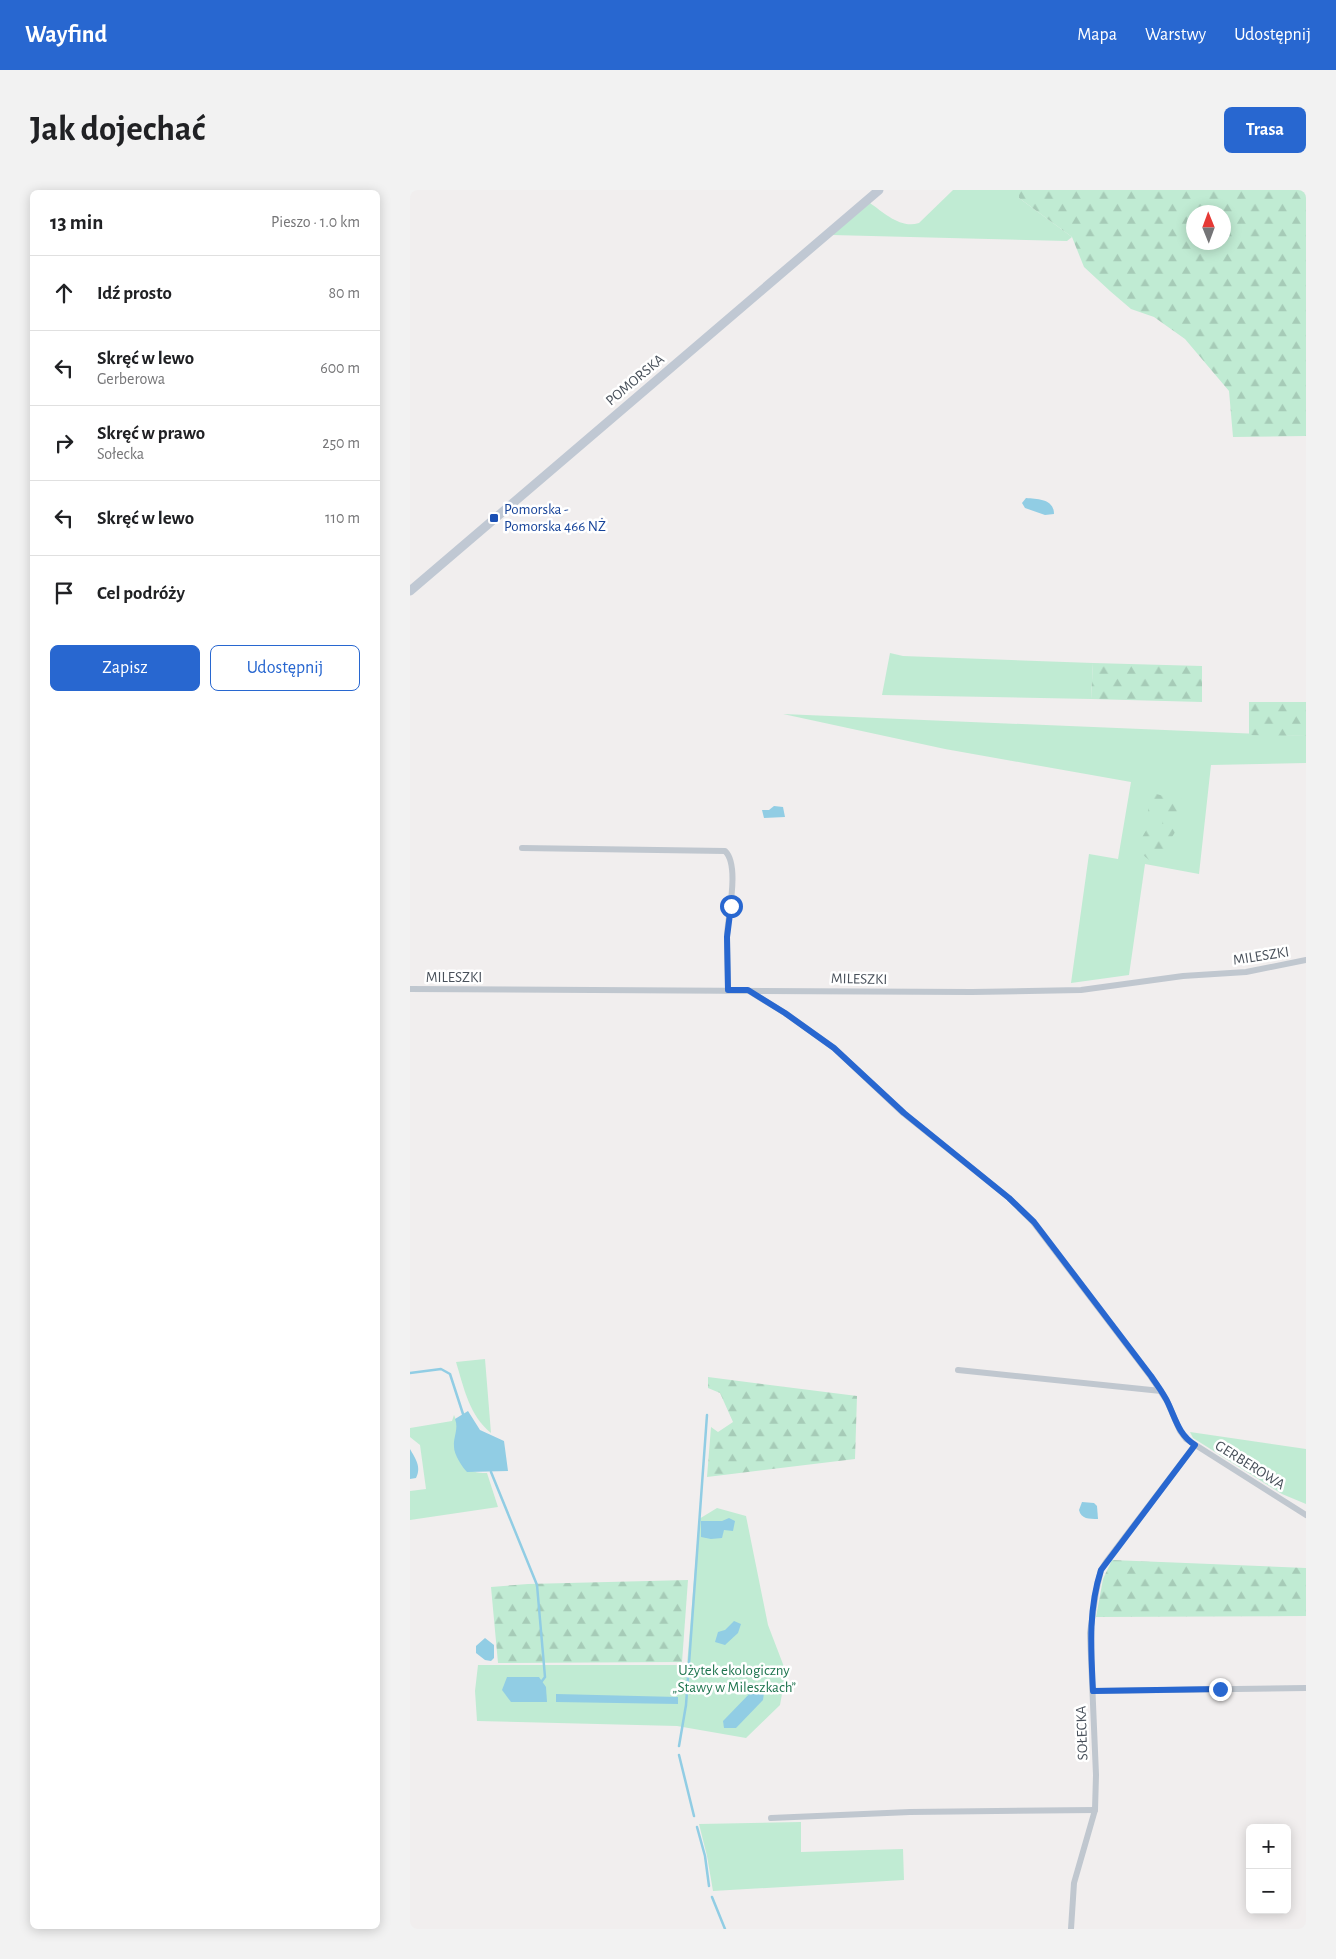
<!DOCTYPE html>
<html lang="pl">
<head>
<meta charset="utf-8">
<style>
  :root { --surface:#fff; --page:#f2f2f2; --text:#202124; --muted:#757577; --line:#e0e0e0; --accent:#2867d0 }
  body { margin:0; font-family:"Alegreya Sans",sans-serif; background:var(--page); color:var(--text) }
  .controls { position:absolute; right:15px; bottom:15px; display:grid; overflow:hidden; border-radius:8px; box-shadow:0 2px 12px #0003 }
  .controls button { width:45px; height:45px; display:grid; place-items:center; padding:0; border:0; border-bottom:1px solid var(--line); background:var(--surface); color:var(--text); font:25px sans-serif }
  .compass { position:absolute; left:776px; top:15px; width:45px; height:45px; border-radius:50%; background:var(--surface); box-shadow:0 2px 12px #0003; rotate:359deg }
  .stop { position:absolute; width:15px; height:15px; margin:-11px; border:4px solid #2867d0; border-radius:50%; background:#fff }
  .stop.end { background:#2867d0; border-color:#fff; box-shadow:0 1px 5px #0008 }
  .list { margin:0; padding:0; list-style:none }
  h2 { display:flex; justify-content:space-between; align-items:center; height:65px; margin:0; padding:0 20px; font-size:21px }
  h2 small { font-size:16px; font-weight:400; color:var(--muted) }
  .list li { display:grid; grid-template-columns:32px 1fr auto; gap:15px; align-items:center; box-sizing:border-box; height:75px; padding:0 20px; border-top:1px solid var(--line) }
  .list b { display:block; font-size:19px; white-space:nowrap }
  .list p { margin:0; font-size:16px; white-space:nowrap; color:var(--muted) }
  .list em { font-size:16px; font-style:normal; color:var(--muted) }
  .actions { display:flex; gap:10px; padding:15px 20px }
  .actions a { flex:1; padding:11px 0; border:1px solid var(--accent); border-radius:8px; text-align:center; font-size:18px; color:var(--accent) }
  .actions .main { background:var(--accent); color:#fff }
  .icon { flex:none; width:28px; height:28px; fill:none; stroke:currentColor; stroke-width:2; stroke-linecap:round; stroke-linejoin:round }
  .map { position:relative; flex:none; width:896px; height:1739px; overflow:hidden; border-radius:8px }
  header { display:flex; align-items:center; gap:30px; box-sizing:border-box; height:70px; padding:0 25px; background:var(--accent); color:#fff }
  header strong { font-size:24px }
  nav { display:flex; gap:28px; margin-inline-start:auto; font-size:18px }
  .intro { display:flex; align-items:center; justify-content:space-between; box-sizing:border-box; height:120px; padding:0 30px }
  h1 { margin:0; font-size:35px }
  .button { padding:12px 22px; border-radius:8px; background:var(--accent); color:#fff; font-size:18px; font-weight:700 }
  main { display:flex; gap:30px; padding:0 30px }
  aside { flex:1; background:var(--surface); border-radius:8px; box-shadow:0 2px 12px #0003 }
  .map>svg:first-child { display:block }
</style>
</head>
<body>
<header>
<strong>Wayfind</strong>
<nav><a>Mapa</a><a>Warstwy</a><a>Udostępnij</a></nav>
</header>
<div class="intro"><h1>Jak dojechać</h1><a class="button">Trasa</a></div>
<main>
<aside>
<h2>13 min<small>Pieszo · 1.0 km</small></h2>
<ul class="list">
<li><svg class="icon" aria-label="ahead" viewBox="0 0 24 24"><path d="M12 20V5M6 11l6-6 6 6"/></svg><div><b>Idź prosto</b></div><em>80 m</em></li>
<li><svg class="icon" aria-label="left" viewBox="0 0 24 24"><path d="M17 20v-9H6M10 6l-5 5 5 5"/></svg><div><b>Skręć w lewo</b><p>Gerberowa</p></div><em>600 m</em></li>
<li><svg class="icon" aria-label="right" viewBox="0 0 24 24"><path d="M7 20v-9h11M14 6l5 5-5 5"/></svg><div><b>Skręć w prawo</b><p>Sołecka</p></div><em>250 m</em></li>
<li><svg class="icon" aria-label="left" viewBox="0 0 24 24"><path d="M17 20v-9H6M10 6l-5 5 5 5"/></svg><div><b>Skręć w lewo</b></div><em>110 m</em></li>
<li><svg class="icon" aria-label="arrive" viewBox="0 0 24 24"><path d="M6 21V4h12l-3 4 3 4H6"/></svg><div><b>Cel podróży</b></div></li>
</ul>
<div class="actions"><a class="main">Zapisz</a><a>Udostępnij</a></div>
</aside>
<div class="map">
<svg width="896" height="1739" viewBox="0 0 896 1739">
  <defs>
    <pattern id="forest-firs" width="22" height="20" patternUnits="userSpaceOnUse" patternTransform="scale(1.25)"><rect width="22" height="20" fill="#c0ebd3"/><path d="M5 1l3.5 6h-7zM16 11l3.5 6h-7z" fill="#a6cbb7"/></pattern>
  </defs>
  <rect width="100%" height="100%" fill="#f1eeee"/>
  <!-- green -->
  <g fill="#c0ebd3">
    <path d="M 543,0 L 609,0 L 609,8 L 662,47 L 657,51 L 422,45 L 460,13 C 474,23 491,39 509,33 Z"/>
    <path d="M 480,463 L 493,466 L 683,473 L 681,509 L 472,505 Z"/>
    <path d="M 373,524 L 896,546 L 896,573 L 801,575 L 789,684 L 735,674 L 719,785 L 661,793 L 679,664 L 708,669 L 721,592 L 535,559 Z"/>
    <path d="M 75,1169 L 81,1243 C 59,1225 54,1198 46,1172 Z"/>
    <path d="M 44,1225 C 56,1251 34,1283 77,1283 L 88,1317 L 0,1330 L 0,1301 L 16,1299 L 10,1255 L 0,1247 L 0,1238 L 42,1231 Z"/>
    <path d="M 780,1242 L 896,1259 L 896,1314 L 872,1304 L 783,1248 Z"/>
    <path d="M 307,1318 L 336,1326 L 358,1435 L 376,1482 L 370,1515 L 336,1548 L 267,1536 L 67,1531 L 65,1501 L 68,1475 L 277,1475 L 289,1329 Z"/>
    <path d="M 391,1632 L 391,1662 L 493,1659 L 494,1690 L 303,1701 L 297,1666 L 289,1634 Z"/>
  </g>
  <!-- forest -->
  <g fill="url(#forest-firs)" fill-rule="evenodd">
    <path d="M 609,0 L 896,0 L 896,246 L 823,247 L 819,201 L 775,149 L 744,127 L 721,119 L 700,101 L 674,77 L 662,47 L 609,8 ZM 814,22 L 814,52 L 784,52 L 784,22 Z"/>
    <path d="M 683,473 L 792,476 L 792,512 L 681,509 Z"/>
    <path d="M 839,512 L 896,512 L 896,546 L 839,545 Z"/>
    <path d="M 743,603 L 757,607 L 772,607 L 767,639 L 757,655 L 757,677 C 734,671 721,660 738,638 L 750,643 L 754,625 L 742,627 L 738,624 L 738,608 Z"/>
    <path d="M 298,1187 L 447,1206 L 445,1269 L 297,1287 L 301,1237 L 308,1242 L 323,1232 L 310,1203 L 298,1198 Z"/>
    <path d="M 702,1370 L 896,1378 L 896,1426 L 686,1427 L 693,1389 Z"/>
    <path d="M 278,1390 L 272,1472 L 88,1473 L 81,1397 L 118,1394 Z"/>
  </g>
  <!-- water -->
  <g fill="#91cde4">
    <path d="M 616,308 C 628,309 644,309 644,324 L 635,325 L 615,318 L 612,313 Z"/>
    <path d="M 364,616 L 373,617 L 375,627 L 354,628 L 352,620 L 359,620 Z"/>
    <path d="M 58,1221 L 70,1240 L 94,1251 L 98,1281 L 57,1282 C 52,1277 44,1264 44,1257 C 43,1247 49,1239 45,1229 Z"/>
    <path d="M 0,1259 C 5,1268 12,1277 6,1288 L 0,1289 Z"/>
    <path d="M 672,1312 L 684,1313 L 687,1316 L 688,1329 C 679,1329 671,1329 669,1320 Z"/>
    <path d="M 319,1328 L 325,1331 L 323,1341 L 314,1340 L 312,1348 L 301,1349 L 291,1347 L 291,1331 L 312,1331 Z"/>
    <path d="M 324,1431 L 331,1434 L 328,1443 L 315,1455 L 305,1452 L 308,1442 L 315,1440 Z"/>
    <path d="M 75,1448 L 84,1455 L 84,1468 L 81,1471 L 75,1470 L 66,1463 L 66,1456 Z"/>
    <path d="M 97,1487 L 129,1487 L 136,1497 L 137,1512 L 101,1512 L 92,1500 Z"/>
    <path d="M 350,1497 L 354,1503 L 353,1510 L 326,1538 L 314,1538 L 313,1531 L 344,1499 Z"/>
    <path d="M 146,1504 L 268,1507 L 268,1514 L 146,1512 Z"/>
  </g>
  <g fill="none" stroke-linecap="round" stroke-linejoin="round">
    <!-- stream -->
    <g stroke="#91cde4" stroke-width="2.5">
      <path d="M 0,1183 L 31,1179 L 40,1184 L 53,1224"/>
      <path d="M 81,1282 L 127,1395 L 135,1487 L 132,1491"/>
      <path d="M 269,1556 L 276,1515 L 297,1225"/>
      <path d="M 269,1565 L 284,1626"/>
      <path d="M 287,1637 L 295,1666 L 299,1696"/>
      <path d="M 302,1707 L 315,1739"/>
    </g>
    <!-- street -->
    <g stroke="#c0c7cf" stroke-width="6">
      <path d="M 112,658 L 315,661 C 330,675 318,725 317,745 C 317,763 318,782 318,800"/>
      <path d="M 0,799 L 562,802 L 671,800 L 773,786 L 836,782 L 896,770"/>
      <path d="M 339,801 L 375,823 L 424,858 L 493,923 L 599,1008 L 623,1032 L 741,1187 L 757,1211 L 770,1241 L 776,1249 L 896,1325"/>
      <path d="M 548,1180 L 751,1201"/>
      <path d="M 683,1501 L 896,1498"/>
      <path d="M 361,1628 L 500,1622 L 685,1620"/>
      <path d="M 661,1739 L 664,1693 L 685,1620 L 686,1585 L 680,1443 L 686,1402 L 691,1380 L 696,1372 L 785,1255"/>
    </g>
    <!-- secondary -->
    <path stroke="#c0c8d3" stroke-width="9" d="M 0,401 L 469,0"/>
  </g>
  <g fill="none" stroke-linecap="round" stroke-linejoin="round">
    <!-- route -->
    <path stroke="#2867d0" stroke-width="6" d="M 321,716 L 317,747 L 318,800 L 338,800 L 375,823 L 424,858 L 494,923 L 599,1008 L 624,1032 L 741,1186 C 747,1195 754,1204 758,1213 C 766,1230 769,1245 785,1255 L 691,1380 C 678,1420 681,1460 683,1501 L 810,1499"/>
  </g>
  <!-- markers -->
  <rect fill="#1a4fb4" stroke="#fff" stroke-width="2" x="79" y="323" width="10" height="10" rx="2.5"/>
  <g text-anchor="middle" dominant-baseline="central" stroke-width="5" stroke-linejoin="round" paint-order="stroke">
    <!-- street labels -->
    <g font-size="15" fill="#48505a" stroke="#fff">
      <text transform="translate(225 190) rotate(-40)">POMORSKA</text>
      <text transform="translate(851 766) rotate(-9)">MILESZKI</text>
      <text x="44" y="787">MILESZKI</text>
      <text transform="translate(449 789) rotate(1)">MILESZKI</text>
      <text transform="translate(840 1275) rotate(32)">GERBEROWA</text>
      <text transform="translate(672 1543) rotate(-92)">SOŁECKA</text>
    </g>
    <!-- transit labels -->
    <g font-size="15" fill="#164399" stroke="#fff" text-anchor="start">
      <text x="94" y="319">Pomorska -<tspan x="94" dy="17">Pomorska 466 NŻ</tspan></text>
    </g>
    <!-- park labels -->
    <g font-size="15" fill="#1f754f" stroke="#fff">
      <text x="324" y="1480">Użytek ekologiczny<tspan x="324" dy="17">„Stawy w Mileszkach”</tspan></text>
    </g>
  </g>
</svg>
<div class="controls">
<button>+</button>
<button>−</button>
</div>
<svg class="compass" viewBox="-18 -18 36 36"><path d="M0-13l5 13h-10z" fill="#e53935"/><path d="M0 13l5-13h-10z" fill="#757577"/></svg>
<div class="stop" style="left:321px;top:716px"></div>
<div class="stop end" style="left:810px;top:1499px"></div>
</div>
</main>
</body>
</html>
